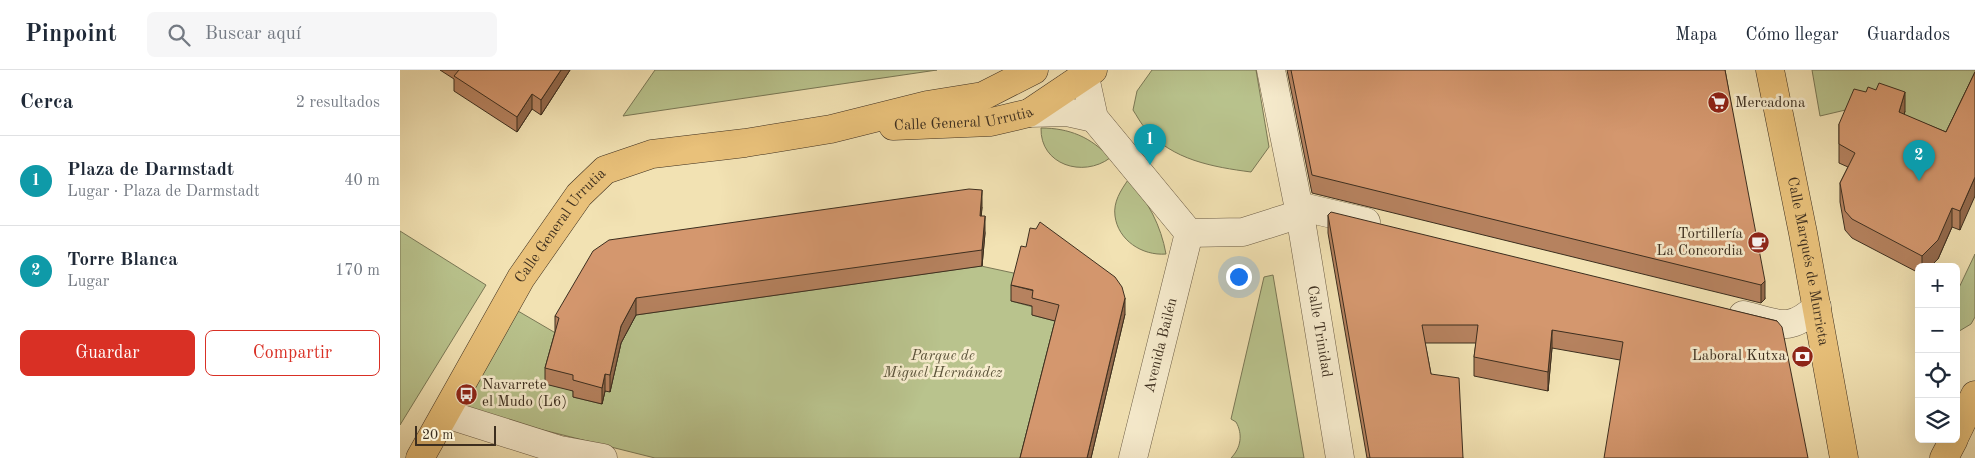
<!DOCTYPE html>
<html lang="es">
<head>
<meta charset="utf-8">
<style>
  :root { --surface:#fff; --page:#f6f6f7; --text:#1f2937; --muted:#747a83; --line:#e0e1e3; --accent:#d93025 }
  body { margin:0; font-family:"Old Standard TT",serif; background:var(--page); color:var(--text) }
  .controls { position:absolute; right:15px; bottom:15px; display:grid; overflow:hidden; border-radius:8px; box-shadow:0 5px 20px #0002 }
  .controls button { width:45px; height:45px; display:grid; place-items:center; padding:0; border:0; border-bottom:1px solid var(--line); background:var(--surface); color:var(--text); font:25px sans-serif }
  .scale { position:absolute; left:15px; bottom:12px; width:81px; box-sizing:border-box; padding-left:5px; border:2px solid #3c2e1f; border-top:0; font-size:14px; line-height:18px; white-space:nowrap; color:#3c2e1f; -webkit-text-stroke:4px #f7ecce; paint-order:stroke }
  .you { position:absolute; left:838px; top:206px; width:18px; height:18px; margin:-12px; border:4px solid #fff; border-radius:50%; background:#1a73e8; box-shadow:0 0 0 8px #1a73e833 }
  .badge { display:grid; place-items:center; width:32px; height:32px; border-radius:50%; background:var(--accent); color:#fff; font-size:16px; font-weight:700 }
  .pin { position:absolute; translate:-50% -41px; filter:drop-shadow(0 1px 2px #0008) }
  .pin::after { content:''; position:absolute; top:26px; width:18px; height:15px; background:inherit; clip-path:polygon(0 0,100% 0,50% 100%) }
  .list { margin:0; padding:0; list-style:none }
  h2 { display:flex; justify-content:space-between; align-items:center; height:65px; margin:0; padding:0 20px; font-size:21px }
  h2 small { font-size:16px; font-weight:400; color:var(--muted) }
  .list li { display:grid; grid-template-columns:32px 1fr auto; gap:15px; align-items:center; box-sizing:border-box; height:90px; padding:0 20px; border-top:1px solid var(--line) }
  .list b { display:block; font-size:19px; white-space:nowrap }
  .list p { margin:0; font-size:16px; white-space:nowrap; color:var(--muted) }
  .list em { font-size:16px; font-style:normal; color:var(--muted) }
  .actions { display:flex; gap:10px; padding:15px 20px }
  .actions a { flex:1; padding:11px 0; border:1px solid var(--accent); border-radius:8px; text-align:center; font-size:18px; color:var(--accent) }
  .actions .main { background:var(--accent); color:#fff }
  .icon { flex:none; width:28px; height:28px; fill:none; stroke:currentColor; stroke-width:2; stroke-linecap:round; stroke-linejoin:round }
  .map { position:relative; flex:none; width:1575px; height:388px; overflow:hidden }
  header { display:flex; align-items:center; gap:30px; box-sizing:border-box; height:70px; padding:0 25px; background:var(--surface); border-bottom:1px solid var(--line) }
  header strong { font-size:24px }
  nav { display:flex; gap:28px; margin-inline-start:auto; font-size:18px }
  .search { width:350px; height:45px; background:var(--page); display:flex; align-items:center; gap:12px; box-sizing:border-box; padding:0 18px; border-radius:8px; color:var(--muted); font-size:19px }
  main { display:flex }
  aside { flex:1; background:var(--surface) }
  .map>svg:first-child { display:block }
</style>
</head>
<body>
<header>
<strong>Pinpoint</strong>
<div class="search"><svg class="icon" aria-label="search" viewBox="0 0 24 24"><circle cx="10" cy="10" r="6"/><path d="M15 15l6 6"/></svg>Buscar aquí</div>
<nav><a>Mapa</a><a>Cómo llegar</a><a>Guardados</a></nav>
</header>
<main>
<aside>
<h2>Cerca<small>2 resultados</small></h2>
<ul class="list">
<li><span class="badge" style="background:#0f9aa8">1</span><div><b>Plaza de Darmstadt</b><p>Lugar · Plaza de Darmstadt</p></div><em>40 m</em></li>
<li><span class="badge" style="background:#0f9aa8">2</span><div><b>Torre Blanca</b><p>Lugar</p></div><em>170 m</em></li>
</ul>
<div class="actions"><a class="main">Guardar</a><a>Compartir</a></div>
</aside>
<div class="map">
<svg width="1575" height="388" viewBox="0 0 1575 388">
  <rect width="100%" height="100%" fill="#f2e2b3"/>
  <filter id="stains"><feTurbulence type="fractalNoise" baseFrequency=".004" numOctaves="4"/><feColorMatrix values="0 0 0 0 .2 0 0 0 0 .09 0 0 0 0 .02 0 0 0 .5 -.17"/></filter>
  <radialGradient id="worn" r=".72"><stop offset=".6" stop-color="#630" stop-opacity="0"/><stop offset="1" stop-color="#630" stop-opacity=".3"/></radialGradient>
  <!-- green -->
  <g fill="#b9c38d" stroke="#7a7856">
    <path d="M 255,0 L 537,0 L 223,46 Z"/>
    <path d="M 752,0 L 856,0 L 869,77 L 851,102 C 813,97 772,90 746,59 C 741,54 737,46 733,40 L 737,21 Z"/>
    <path d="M 1412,0 L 1575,0 L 1575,21 L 1546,82 L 1454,38 L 1420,46 Z"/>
    <path d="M 641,58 C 669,58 691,67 710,88 C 683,108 640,95 641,58 Z"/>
    <path d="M 728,110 C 748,130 761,156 766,184 C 742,186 718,170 715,146 C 713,132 721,120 728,110 Z"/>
    <path d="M 0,161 L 86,215 L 0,355 Z"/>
    <path d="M 1575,184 L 1575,247 L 1571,254 L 1556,263 L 1556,224 Z"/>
    <path d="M 581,196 L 618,204 L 611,231 L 633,237 L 632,245 L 659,252 L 624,388 L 255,388 L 63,340 L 97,274 L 118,241 L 159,265 L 173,322 L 173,327 L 202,334 L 205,321 L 210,321 L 221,273 L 236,245 Z"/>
    <path d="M 873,205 L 904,388 L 831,388 C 841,378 843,364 836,352 L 831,349 L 864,207 Z"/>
  </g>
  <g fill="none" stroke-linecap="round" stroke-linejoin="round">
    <defs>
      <g id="minor">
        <path d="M 687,0 L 685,7 L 694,48 L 789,163"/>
        <path id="s1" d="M 871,0 L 900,144 L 940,388"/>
        <path d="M 629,43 L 667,42 L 694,48"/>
        <path d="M 898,136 L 966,152"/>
        <path d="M 789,163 L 843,162 L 900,144"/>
        <path d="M 1343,245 C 1378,253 1388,264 1417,237"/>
        <path d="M 46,344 L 160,380 L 203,388"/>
        <path id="s2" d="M 733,388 L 789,163"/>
      </g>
      <g id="major">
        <path id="s3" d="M 1370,0 L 1403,163 L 1444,388"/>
        <path id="s4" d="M 493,56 L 591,52 L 629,43 L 693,0"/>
        <path d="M 1556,364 L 1575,325"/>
        <path id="s5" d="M 20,388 L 121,208 L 179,125 L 205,100 L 252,84 L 345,73 L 431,59 L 527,35 L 583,26 L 634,0"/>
        <path d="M 1544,388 L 1554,369"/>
      </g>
    </defs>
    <!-- minor casing -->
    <use href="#minor" stroke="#6a5b44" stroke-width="29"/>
    <!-- major casing -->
    <use href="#major" stroke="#3c2e1f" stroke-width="29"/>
    <!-- minor -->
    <use href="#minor" stroke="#f7ecce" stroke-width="28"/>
    <!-- major -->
    <use href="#major" stroke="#e9c17a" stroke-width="28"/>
  </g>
  <!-- wall -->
  <g fill="#b6825f" stroke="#3c2e1f">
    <path d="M 40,0 L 170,0 L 141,45 L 132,39 L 117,62 L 54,21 L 54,9 Z"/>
    <path d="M 887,0 L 1325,0 L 1365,229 L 1361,233 L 912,123 Z"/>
    <path d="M 1575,2 L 1560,160 L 1552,157 L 1538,189 L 1530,197 L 1519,197 L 1519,203 L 1452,168 L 1445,160 L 1440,132 L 1440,113 L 1448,97 L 1439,93 L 1439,54 L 1505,41 L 1504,45 L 1546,62 Z"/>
    <path d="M 582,137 L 581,146 L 585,163 L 582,196 L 236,245 L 221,273 L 210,322 L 205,321 L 202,334 L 173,327 L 173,321 L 145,314 L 145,298 L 155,262 L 155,246 Z"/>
    <path d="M 928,145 L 1377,251 L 1220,290 L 1152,278 L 1148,321 L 1074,306 L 1074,287 L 1076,273 L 1025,273 L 1031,304 L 1063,388 L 967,388 L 928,163 Z"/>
    <path d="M 611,215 L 725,244 L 691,388 L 620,388 L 655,251 L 632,245 L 632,236 L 611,231 Z"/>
  </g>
  <!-- shaded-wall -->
  <g fill="#946a4d" stroke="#3c2e1f">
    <path d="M 161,0 L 170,0 L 141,45 L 141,30 Z"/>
    <path d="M 1505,22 L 1505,41 L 1499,61 L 1499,42 Z"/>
    <path d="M 132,24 L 132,39 L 117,62 L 117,47 Z"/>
    <path d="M 1575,107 L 1575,126 L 1560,160 L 1560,141 Z"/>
    <path d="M 582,120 L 582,137 L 580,163 L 580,146 Z"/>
    <path d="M 1552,138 L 1552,157 L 1538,189 L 1530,197 L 1522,197 L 1522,186 Z"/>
    <path d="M 585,146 L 585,163 L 582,196 L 582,180 Z"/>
    <path d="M 1365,211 L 1365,229 L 1361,233 L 1361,215 Z"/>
    <path d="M 236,228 L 236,245 L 221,273 L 210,322 L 210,305 L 221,256 Z"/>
    <path d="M 725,228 L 725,244 L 691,388 L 687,388 Z"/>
    <path d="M 1152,260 L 1152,278 L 1148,321 L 1148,302 Z"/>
    <path d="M 205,304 L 205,321 L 202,334 L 202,318 Z"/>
  </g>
  <!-- building -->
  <g fill="#d4976e" stroke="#3c2e1f">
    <path d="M 59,0 L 161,0 L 141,30 L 132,24 L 117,47 L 54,6 Z"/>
    <path d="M 891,0 L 1325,0 L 1365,211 L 1361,215 L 912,105 Z"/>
    <path d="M 1575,2 L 1575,107 L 1560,141 L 1552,138 L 1538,170 L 1522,186 L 1452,149 L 1445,141 L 1440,113 L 1455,83 L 1439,74 L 1439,54 L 1454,19 L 1466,22 L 1468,17 L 1476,20 L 1479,13 L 1505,22 L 1499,42 L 1546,62 Z"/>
    <path d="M 569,119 L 582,120 L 580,146 L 585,146 L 582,180 L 236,228 L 221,256 L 210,305 L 205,304 L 202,318 L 173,310 L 173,305 L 145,298 L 159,248 L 155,246 L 193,181 L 209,170 Z"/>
    <path d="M 931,142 L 1377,251 L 1382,257 L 1408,388 L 1204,388 L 1223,272 L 1152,260 L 1148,302 L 1074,287 L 1078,255 L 1022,255 L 1031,304 L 1059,308 L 1063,388 L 970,388 L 928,145 Z"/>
    <path d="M 640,152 L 715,207 L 722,217 L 725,228 L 687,388 L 620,388 L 659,235 L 632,228 L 633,220 L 611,215 L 621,176 L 626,177 L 630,158 L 636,159 Z"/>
  </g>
  <!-- icons -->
  <defs>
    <symbol id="supermarket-disc" viewBox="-11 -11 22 22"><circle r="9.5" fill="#8f2418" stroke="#f7ecce"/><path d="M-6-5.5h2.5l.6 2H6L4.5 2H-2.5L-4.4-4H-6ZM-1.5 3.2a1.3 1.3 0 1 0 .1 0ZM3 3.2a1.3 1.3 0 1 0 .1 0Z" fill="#fff"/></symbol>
    <symbol id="cafe-disc" viewBox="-11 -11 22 22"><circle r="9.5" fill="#8f2418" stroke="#f7ecce"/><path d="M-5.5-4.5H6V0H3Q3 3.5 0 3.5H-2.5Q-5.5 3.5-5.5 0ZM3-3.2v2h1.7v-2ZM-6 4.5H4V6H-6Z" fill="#fff"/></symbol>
    <symbol id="bank-disc" viewBox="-11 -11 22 22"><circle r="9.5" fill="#8f2418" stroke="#f7ecce"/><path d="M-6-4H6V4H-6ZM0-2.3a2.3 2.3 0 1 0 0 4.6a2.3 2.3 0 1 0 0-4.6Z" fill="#fff"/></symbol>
    <symbol id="bus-disc" viewBox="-11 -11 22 22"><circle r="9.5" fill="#8f2418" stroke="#f7ecce"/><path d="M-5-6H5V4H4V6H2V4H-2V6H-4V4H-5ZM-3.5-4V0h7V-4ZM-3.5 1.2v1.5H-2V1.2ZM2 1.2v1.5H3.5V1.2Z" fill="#fff"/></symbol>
  </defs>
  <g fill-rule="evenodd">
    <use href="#supermarket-disc" x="1306" y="20" width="25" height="25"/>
    <use href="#cafe-disc" x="1346" y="160" width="25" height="25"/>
    <use href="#bank-disc" x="1390" y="274" width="25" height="25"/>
    <use href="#bus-disc" x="54" y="312" width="25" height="25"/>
  </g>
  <g text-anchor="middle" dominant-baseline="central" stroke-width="5" stroke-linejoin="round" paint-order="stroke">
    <!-- poi labels -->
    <g font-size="15" fill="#3c2e1f" stroke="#f7ecce" text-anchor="start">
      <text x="1335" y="33">Mercadona</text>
      <text x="1343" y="164" text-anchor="end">Tortillería<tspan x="1343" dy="17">La Concordia</tspan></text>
      <text x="1386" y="286" text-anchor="end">Laboral Kutxa</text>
      <text x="82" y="315">Navarrete<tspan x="82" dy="17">el Mudo (L6)</tspan></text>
    </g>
    <!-- street labels -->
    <g font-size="15" fill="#3c2e1f" stroke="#f7ecce">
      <text stroke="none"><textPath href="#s4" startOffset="71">Calle General Urrutia</textPath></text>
      <text stroke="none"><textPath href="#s5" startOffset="272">Calle General Urrutia</textPath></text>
      <text stroke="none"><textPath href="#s3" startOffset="195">Calle Marqués de Murrieta</textPath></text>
      <text stroke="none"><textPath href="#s1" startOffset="266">Calle Trinidad</textPath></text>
      <text stroke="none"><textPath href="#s2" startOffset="116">Avenida Bailén</textPath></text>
    </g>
    <!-- park labels -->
    <g font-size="15" font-style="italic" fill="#5b533a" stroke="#f7ecce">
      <text x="543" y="286">Parque de<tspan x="543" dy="17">Miguel Hernández</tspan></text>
    </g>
  </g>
  <rect width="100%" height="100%" filter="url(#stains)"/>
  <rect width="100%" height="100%" fill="url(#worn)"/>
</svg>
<div class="controls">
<button>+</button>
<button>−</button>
<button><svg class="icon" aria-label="locate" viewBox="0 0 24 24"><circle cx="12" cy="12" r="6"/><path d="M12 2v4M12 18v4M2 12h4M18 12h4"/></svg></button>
<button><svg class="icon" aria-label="layers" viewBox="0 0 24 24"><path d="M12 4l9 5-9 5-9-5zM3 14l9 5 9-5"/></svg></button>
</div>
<div class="scale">20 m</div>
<div class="you"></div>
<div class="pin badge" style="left:750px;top:95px;background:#0f9aa8">1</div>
<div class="pin badge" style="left:1519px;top:111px;background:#0f9aa8">2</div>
</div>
</main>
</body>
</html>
